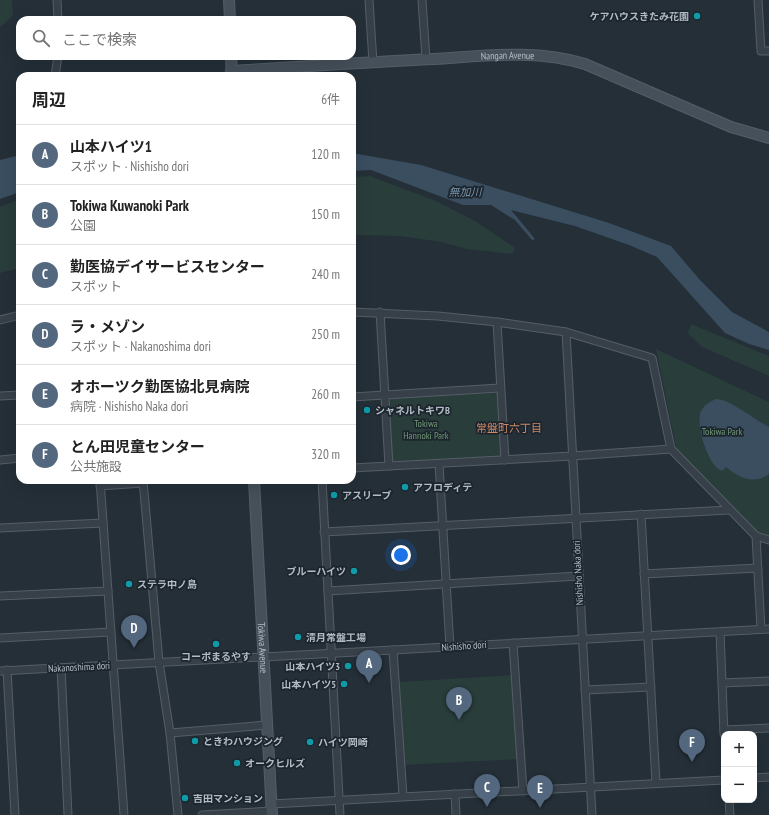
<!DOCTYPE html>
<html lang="ja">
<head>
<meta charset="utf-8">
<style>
  :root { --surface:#fff; --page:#f2f2f2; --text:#222; --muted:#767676; --line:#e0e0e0; --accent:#53687e }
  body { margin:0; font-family:"PT Sans Narrow","Noto Sans JP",sans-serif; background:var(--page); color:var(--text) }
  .controls { position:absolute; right:12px; bottom:12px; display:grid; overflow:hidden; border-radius:8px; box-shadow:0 4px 16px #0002 }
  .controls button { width:36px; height:36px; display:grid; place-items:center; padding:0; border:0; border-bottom:1px solid var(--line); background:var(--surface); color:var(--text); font:20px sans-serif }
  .you { position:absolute; left:401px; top:555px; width:14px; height:14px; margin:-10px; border:3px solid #fff; border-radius:50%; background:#1a73e8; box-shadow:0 0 0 6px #1a73e833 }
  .badge { display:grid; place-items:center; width:26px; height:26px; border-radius:50%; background:var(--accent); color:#fff; font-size:13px; font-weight:700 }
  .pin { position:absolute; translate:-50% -33px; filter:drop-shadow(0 1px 2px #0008) }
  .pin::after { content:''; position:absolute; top:21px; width:14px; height:12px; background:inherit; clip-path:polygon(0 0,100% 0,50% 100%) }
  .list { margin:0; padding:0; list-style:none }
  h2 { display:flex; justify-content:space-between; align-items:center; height:52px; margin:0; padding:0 16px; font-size:17px }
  h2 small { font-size:13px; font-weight:400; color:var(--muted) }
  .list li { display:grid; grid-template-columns:26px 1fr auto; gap:12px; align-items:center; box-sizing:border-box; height:60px; padding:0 16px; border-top:1px solid var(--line) }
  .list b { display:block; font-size:15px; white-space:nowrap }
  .list p { margin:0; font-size:13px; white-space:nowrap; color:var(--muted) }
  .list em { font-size:13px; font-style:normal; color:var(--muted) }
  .icon { flex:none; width:22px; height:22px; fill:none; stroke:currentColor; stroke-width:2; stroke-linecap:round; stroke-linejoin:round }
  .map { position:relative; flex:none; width:769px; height:815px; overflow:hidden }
  .search { position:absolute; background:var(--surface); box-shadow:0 4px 16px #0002; left:16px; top:16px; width:340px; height:44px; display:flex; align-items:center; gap:10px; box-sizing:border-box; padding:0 14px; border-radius:12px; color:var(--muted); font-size:15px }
  .panel { position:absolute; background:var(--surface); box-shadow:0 4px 16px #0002; left:16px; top:72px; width:340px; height:412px; border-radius:12px }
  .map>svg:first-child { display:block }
</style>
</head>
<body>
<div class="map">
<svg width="769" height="815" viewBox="0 0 769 815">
  <rect width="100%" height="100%" fill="#242f38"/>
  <!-- green -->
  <g fill="#293d3b">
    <path d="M 0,0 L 12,0 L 13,16 L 0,27 Z"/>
    <path d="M 370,176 L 436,201 L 477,222 L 515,248 L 512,254 L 466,249 L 442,242 L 400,236 L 352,235 L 352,177 Z"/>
    <path d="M 20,199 L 20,268 L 0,273 L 0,207 Z"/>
    <path d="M 691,324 L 769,356 L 769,376 L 702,347 L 688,333 Z"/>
    <path d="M 656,349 L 769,402 L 769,537 L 761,535 L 755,531 L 677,452 Z"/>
    <path d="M 497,393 L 502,457 L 392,463 L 390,397 Z"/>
    <path d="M 513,675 L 519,759 L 404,765 L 399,682 Z"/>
  </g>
  <!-- water -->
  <g fill="#3a4e60">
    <path d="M 352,153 L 421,165 L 609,223 L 671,246 L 700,280 L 732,312 L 769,332 L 769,350 L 749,344 L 725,333 L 657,257 L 629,245 L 575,226 L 511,210 L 535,239 L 532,240 L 515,220 L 491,205 L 463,205 L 371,170 L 352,171 Z"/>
    <path d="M 20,155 L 20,192 L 0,199 L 0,160 Z"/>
    <path d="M 716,399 C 730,399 755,420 769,427 L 769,474 C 754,485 739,478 726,467 L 722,471 C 708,466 697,428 700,414 C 702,406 709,402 716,399 Z"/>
  </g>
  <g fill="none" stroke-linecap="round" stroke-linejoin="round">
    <defs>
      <g id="minor">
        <path d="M 57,0 L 58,20"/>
        <path d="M 369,0 L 373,62"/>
        <path d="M 422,0 L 426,59"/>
        <path d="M 758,0 L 761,51 L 769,51"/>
        <path d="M 55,76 L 58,56"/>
        <path d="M 352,312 L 438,316 L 497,322 L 566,332 L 652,358 L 671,449"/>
        <path d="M 380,312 L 389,466"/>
        <path d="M 0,320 L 20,315"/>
        <path d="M 497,322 L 505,460"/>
        <path d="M 566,332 L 592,815"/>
        <path d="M 0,396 L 20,395"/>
        <path d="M 352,397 L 500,388"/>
        <path d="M 0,460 L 20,458"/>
        <path d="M 439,464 L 450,647"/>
        <path d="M 352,468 L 572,456 L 671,449 L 756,536 L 769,540"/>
        <path d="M 100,480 L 124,815"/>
        <path d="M 143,480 L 159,662 L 170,733 L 178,815"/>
        <path d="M 322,480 L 340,815"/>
        <path d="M 100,486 L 143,483"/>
        <path d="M 641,514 L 656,783"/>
        <path d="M 0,528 L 103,523"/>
        <path d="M 324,532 L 729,510"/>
        <path d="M 756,536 L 761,629"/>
        <path d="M 644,574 L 758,568"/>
        <path d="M 328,591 L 578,576"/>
        <path d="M 0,596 L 108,591"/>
        <path d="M 720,632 L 724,734"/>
        <path d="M 0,638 L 111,632"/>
        <path d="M 513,643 L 523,791"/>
        <path d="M 393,650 L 403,796"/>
        <path d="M 61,668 L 68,815"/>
        <path d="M 7,670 L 15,815"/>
        <path d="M 0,671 L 393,650 L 769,629"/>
        <path d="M 722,683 L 769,681"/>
        <path d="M 585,690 L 651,687"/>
        <path d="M 724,730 L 769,728"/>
        <path d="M 170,733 L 267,725"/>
        <path d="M 754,778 L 769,777"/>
        <path d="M 455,794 L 456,815"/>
        <path d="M 729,800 L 730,815"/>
        <path d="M 271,804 L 724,780"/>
        <path d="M 202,815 L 272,811"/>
      </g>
      <g id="secondary">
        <path d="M 229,0 L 230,20"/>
        <path d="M 231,56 L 232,76"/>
        <path id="s1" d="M 231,71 C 299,67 366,62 434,59 C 484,56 536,49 585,64 L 731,127 L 769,138"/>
        <path id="s2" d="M 254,480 L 272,815"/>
      </g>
    </defs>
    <!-- minor casing -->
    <use href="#minor" stroke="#555e66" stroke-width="9"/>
    <!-- secondary casing -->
    <use href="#secondary" stroke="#555e66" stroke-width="12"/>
    <!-- minor -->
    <use href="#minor" stroke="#374049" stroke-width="7"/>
    <!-- secondary -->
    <use href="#secondary" stroke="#46505b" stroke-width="10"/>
  </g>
  <!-- markers -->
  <g fill="#0f9aa8" stroke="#1c252d" stroke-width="1.5">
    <circle cx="697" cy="16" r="4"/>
    <circle cx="367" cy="410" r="4"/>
    <circle cx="405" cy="487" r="4"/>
    <circle cx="334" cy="495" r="4"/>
    <circle cx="354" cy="571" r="4"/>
    <circle cx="129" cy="584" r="4"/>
    <circle cx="298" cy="637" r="4"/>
    <circle cx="216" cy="644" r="4"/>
    <circle cx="348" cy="666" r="4"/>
    <circle cx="344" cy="684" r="4"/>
    <circle cx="195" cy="741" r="4"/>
    <circle cx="310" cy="742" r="4"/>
    <circle cx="237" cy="763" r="4"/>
    <circle cx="185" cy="798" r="4"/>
  </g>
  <g text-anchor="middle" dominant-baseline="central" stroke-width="3.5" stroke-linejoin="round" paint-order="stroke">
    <!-- poi labels -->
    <g font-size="10" font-weight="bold" fill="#b2bbc4" stroke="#1c252d" text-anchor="start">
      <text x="689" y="16" text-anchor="end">ケアハウスきたみ花園</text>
      <text x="375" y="410">シャネルトキワB</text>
      <text x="413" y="487">アフロディテ</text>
      <text x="342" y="495">アスリーブ</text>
      <text x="346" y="571" text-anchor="end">ブルーハイツ</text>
      <text x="137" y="584">ステラ中ノ島</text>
      <text x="306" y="637">清月常盤工場</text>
      <text x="216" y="656" text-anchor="middle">コーポまるやす</text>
      <text x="340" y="666" text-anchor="end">山本ハイツ3</text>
      <text x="336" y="684" text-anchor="end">山本ハイツ5</text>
      <text x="203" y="741">ときわハウジング</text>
      <text x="318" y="742">ハイツ岡崎</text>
      <text x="245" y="763">オークヒルズ</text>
      <text x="193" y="798">吉田マンション</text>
    </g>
    <!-- street labels -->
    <g font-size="10" fill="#b2bbc4" stroke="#1c252d">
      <text stroke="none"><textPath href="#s1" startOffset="277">Nangan Avenue</textPath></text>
      <text transform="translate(578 573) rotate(-93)">Nishisho Naka dori</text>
      <text transform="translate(464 646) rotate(-4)">Nishisho dori</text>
      <text stroke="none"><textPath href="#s2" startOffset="168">Tokiwa Avenue</textPath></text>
      <text transform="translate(79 667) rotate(-3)">Nakanoshima dori</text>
    </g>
    <!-- park labels -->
    <g font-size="10" fill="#729877" stroke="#1c252d">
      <text x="426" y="423">Tokiwa<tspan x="426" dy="12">Hannoki Park</tspan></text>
      <text x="722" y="431">Tokiwa Park</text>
    </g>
    <!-- water labels -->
    <g font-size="11" font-style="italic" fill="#758fa6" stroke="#1c252d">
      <text x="465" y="192">無加川</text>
    </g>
    <!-- neighbourhood labels -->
    <g font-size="11" fill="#ca8868" stroke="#1c252d">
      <text x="509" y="428">常盤町六丁目</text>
    </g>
  </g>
</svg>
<div class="controls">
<button>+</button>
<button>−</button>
</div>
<div class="you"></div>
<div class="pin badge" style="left:369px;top:683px">A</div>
<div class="pin badge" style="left:459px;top:720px">B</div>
<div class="pin badge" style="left:487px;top:807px">C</div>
<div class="pin badge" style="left:134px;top:648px">D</div>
<div class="pin badge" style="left:540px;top:808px">E</div>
<div class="pin badge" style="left:692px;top:762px">F</div>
<div class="search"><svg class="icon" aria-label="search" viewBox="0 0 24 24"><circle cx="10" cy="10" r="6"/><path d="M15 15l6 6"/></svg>ここで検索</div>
<section class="panel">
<h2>周辺<small>6件</small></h2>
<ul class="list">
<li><span class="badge">A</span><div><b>山本ハイツ1</b><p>スポット · Nishisho dori</p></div><em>120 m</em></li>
<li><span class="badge">B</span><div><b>Tokiwa Kuwanoki Park</b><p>公園</p></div><em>150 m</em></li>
<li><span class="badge">C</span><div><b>勤医協デイサービスセンター</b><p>スポット</p></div><em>240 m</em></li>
<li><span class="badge">D</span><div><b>ラ・メゾン</b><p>スポット · Nakanoshima dori</p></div><em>250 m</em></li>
<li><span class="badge">E</span><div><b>オホーツク勤医協北見病院</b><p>病院 · Nishisho Naka dori</p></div><em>260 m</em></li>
<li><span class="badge">F</span><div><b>とん田児童センター</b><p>公共施設</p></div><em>320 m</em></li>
</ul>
</section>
</div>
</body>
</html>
